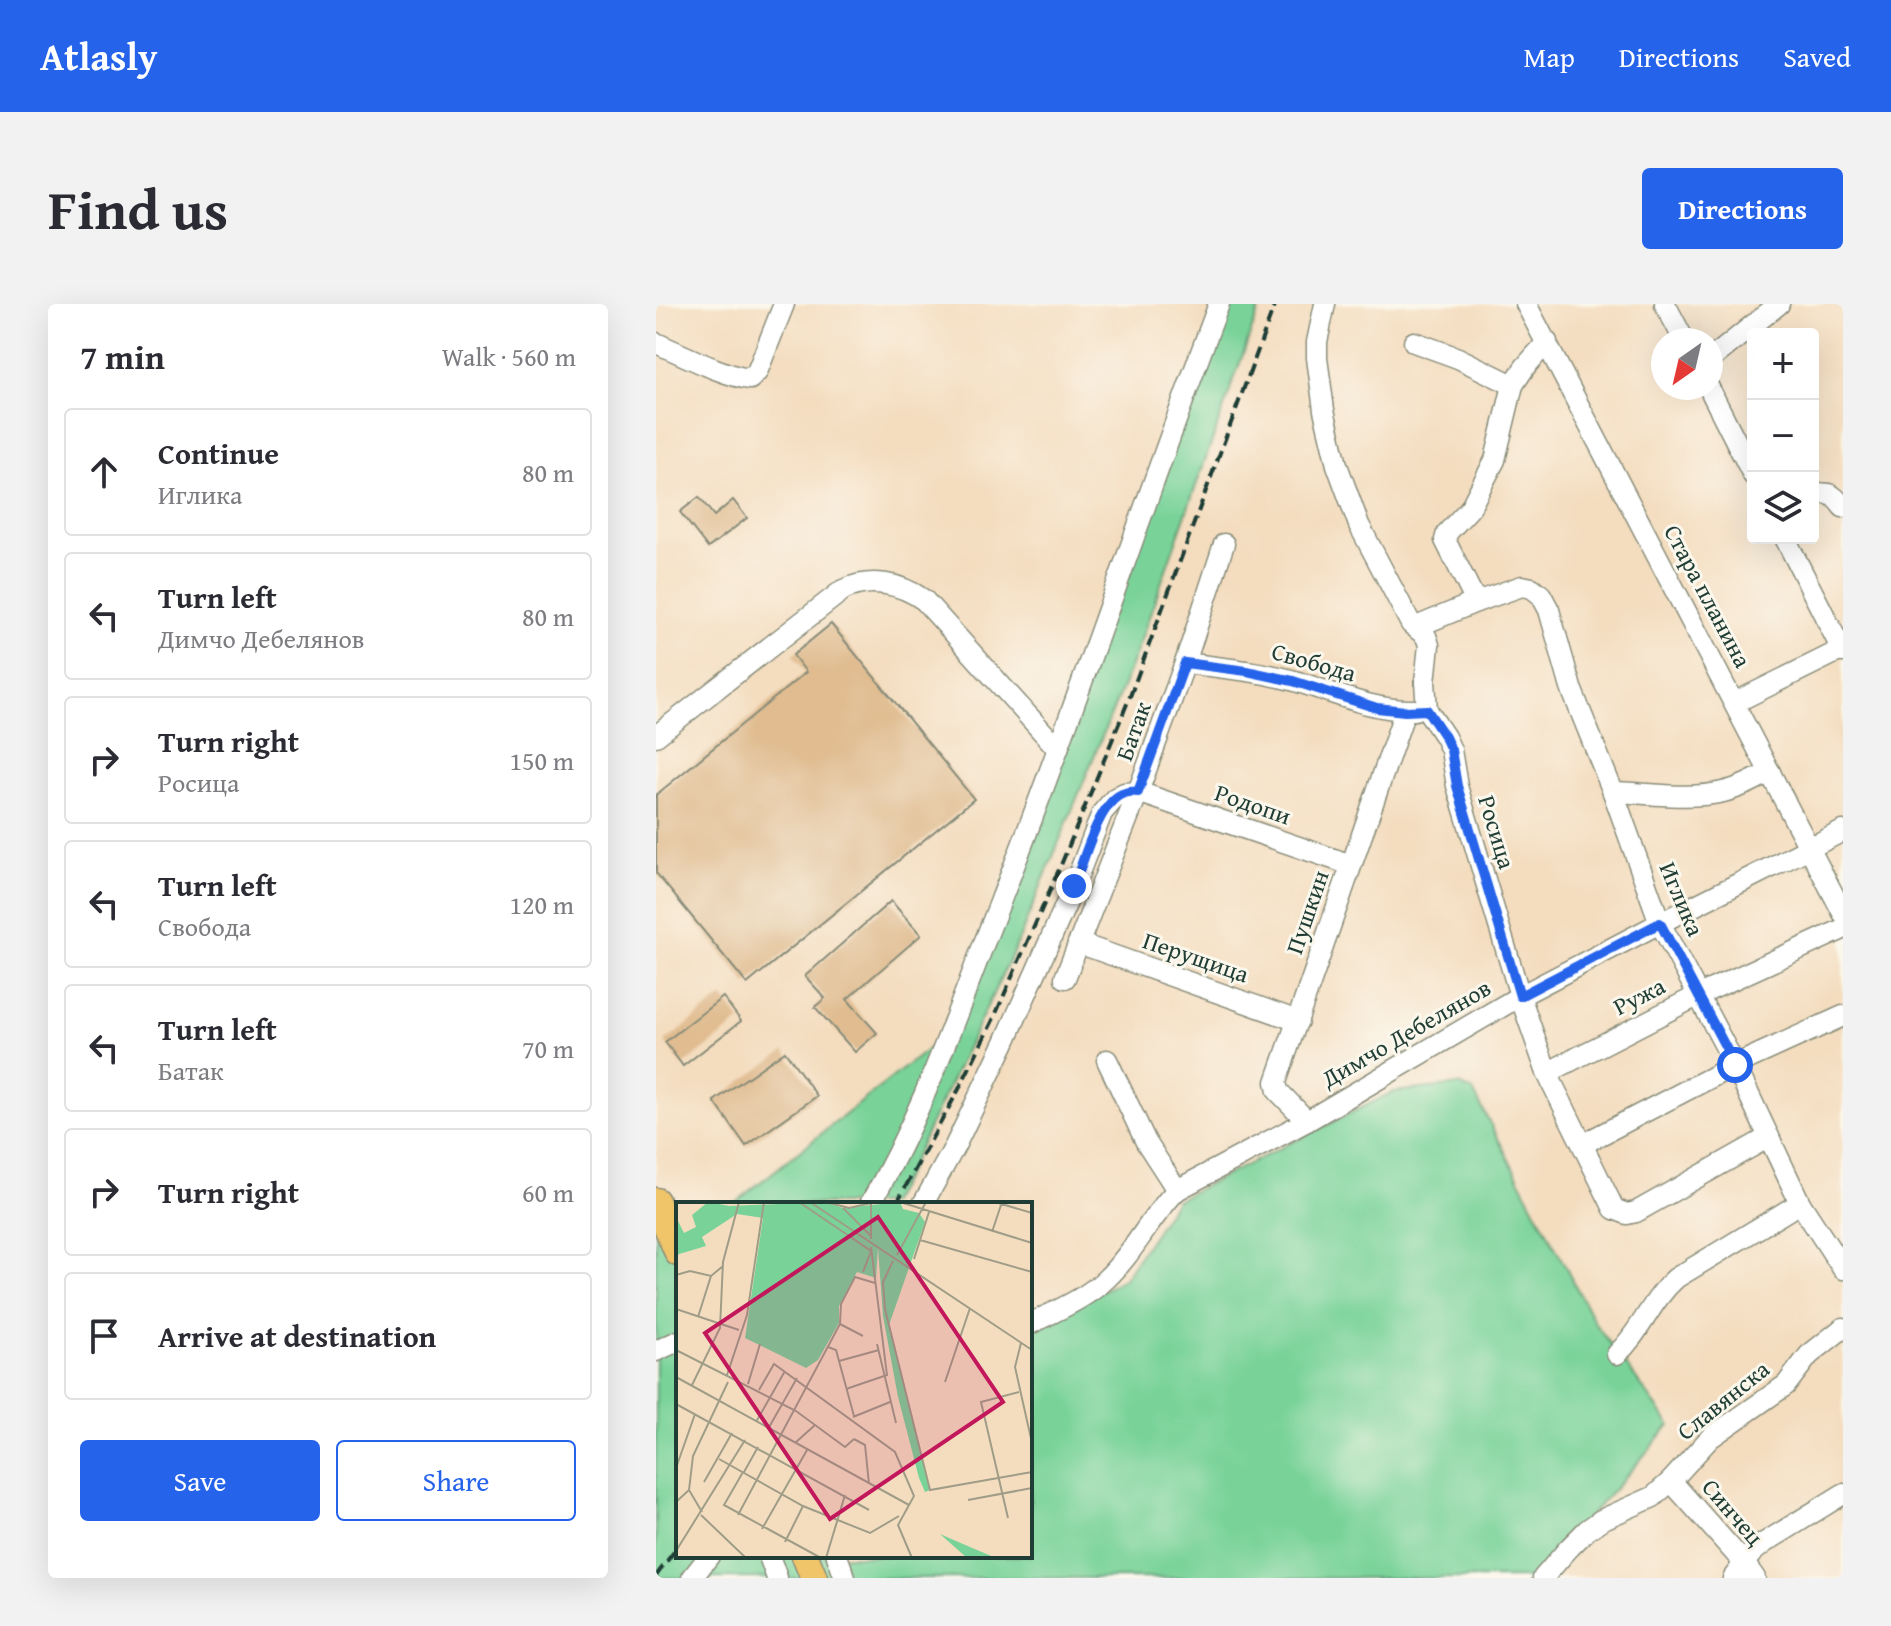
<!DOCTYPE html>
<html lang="en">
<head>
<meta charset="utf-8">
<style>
  :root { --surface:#fff; --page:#f2f2f3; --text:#2b2b33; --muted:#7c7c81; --line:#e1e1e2; --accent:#2563eb }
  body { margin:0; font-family:"Gentium Book Plus",serif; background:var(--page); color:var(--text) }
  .controls { position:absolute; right:24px; top:24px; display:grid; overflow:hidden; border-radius:8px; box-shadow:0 8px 32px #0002 }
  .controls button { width:72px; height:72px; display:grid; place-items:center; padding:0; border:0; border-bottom:2px solid var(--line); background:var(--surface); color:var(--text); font:40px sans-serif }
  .compass { position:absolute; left:995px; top:24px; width:72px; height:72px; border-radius:50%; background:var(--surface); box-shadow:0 8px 32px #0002; rotate:214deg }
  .stop { position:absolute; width:24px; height:24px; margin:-18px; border:6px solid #2563eb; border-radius:50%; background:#fff }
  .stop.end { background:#2563eb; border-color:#fff; box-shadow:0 2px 8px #0008 }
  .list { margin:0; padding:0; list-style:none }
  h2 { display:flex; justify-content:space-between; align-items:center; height:104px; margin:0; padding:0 32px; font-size:34px }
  h2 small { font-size:26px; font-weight:400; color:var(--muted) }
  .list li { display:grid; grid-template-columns:52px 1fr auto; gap:24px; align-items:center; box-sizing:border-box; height:128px; margin:0 16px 16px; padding:0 16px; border:2px solid var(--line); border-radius:8px }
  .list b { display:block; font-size:30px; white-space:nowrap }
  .list p { margin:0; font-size:26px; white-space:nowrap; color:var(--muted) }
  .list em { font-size:26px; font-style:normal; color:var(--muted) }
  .actions { display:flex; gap:16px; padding:24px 32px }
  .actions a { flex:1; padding:18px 0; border:2px solid var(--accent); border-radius:8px; text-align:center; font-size:28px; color:var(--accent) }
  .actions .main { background:var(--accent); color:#fff }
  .icon { flex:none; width:44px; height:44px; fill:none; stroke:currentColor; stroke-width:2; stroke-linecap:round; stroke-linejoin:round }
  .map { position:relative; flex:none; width:1187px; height:1274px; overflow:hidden; border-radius:8px }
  header { display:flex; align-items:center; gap:48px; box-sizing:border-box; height:112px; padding:0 40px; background:var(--accent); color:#fff }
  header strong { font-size:38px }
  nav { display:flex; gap:44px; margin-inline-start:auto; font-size:28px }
  .intro { display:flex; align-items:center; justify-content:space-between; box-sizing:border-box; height:192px; padding:0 48px }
  h1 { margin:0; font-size:56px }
  .button { padding:20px 36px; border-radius:8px; background:var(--accent); color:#fff; font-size:28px; font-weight:700 }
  main { display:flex; gap:48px; padding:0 48px }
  aside { flex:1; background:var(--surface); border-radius:8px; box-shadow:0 8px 32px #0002 }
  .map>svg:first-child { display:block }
</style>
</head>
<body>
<header>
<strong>Atlasly</strong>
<nav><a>Map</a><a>Directions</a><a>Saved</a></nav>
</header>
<div class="intro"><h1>Find us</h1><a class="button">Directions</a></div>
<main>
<aside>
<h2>7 min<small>Walk · 560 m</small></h2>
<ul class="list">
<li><svg class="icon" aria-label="ahead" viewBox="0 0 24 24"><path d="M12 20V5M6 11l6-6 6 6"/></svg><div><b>Continue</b><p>Иглика</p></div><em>80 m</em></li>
<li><svg class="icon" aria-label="left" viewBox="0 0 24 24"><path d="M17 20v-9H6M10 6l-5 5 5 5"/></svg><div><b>Turn left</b><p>Димчо Дебелянов</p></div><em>80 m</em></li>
<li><svg class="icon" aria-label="right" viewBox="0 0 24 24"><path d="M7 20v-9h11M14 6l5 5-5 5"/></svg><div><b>Turn right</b><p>Росица</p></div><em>150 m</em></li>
<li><svg class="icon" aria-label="left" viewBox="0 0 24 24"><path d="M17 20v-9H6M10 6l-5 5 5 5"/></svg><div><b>Turn left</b><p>Свобода</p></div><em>120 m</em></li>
<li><svg class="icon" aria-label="left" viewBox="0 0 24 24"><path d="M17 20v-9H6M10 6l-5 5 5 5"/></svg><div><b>Turn left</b><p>Батак</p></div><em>70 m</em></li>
<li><svg class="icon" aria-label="right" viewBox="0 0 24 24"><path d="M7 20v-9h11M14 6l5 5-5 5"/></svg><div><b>Turn right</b></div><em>60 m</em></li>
<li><svg class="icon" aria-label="arrive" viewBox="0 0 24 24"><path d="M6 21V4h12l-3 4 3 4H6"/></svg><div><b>Arrive at destination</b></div></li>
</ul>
<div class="actions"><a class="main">Save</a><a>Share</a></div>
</aside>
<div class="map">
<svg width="1187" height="1274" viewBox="0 0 1187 1274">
  <rect width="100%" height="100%" fill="#fbf7ec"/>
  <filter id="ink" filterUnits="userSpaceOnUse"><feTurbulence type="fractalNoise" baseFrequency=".0125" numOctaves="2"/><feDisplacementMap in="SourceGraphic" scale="16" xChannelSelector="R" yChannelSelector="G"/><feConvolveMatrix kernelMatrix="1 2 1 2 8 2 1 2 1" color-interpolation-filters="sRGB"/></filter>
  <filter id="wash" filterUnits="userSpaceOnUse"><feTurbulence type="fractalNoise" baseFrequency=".006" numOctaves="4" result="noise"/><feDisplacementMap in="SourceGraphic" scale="32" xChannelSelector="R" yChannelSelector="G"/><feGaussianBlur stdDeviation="1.8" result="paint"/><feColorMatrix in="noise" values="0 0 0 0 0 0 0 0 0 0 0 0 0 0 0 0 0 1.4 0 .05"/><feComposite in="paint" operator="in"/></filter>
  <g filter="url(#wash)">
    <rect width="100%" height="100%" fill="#f4ddbf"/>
    <!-- green -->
    <g fill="#79d399" stroke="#4c8866" stroke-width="2">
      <path d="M 563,0 L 605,0 L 478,355 L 361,640 L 252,867 L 233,900 L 77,900 L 292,729 Z"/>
      <path d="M 803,781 L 817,787 L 939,1019 L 1014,1121 L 966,1177 L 875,1274 L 0,1274 L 0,924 L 22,944 L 22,1252 L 374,1252 L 374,1025 L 468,975 L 520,896 L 737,788 Z"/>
    </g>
    <g id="blocks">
      <!-- building -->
      <g fill="#e0bc90">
        <path d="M 43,193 L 58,212 L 77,196 L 91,214 L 52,244 L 24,208 Z"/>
        <path d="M 175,320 L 318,495 L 91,680 L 0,569 L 0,491 L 150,368 L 137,351 Z"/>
        <path d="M 235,597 L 265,631 L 191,695 L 221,729 L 199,748 L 159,703 L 169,694 L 149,672 Z"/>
        <path d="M 67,693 L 85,717 L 27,762 L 9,738 Z"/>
        <path d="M 129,747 L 161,792 L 90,842 L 58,797 Z"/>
      </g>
    </g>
  </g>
  <g filter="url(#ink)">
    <use href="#blocks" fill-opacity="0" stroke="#8a8d7a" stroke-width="2"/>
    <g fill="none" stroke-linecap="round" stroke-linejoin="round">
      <defs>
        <g id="minor">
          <path d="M 669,0 L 661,38 L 661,54 L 668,106 L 681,161 L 703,221 L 755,320 L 770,332 L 773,341 L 769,378 L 771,406 L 789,433 L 795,446 L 801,482 L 864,692 L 891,769 L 958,905 L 971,910 L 980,908 L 1113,833"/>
          <path d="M 870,0 L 1187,609"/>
          <path d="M 1009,0 L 1028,36"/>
          <path d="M 758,38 L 802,54 L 857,81"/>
          <path d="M 0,39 C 26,50 68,72 94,75 L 101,68 L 128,0"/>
          <path d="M 1055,55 L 1123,0"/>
          <path d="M 1053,84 L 1097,171"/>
          <path d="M 1157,193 C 1172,185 1178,191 1187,203"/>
          <path d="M 1129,234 L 1187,348"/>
          <path d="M 820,298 L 866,282 L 876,284 L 885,291 L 893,306 L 915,384 L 957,488 L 1004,619 L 1079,761 L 1144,899 L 1187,965"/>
          <path d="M 760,323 L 820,298 L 789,236 L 791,229 L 814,204 L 839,156 L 857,81 L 869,63 L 891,38"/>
          <path d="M 529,359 C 566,364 604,367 639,377 C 679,389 717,407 759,406"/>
          <path d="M 1078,399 L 1187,345"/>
          <path d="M 0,432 L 187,286 C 214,273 244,279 268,296 L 402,445"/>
          <path d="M 957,488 C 991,489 1034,496 1067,488 C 1084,484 1099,476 1114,468"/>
          <path d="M 422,639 L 642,717"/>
          <path d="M 409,674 L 482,488 L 529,359 L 568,240"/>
          <path d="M 451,756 L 490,838 L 521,886"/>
          <path d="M 891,769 L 1043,691 L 1187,625"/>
          <path d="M 651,817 L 622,787 L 620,778 L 749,407"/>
          <path d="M 927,840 L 1079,761 L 1187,712"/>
          <path d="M 214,900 C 264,815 296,721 332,629 C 414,422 484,209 563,0"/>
          <path d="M 267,900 L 299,842 L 349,738 L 418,582 L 446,509 L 459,494 L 468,489 L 482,488 L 695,561"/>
          <path d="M 374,1020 C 399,1007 429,995 450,975 C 478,949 494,913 521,886 L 651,817 L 864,692 L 1004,619 L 1187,527"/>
          <path d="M 0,1047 L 22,1037"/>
          <path d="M 961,1050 C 985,1028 995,996 1020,974 L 1144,899"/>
          <path d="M 1015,1177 L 1088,1259 L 1099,1274"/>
          <path d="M 113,1252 L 121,1274"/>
          <path d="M 181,1252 L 189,1274"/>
          <path d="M 36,1274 L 53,1252"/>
          <path d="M 887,1274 L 912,1245 L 931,1226 L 945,1216 L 997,1193 L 1015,1177 L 1054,1134 L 1130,1081 L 1153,1051 L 1187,1024"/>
          <path d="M 1077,1274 L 1096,1249 L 1108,1239 L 1187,1190"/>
        </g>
        <g id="major">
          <path d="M 0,897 L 22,949"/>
          <path d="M 149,1252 L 158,1274"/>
        </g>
      </defs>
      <!-- minor casing -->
      <use href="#minor" stroke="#8a8d7a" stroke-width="23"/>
      <!-- major casing -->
      <use href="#major" stroke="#8a8d7a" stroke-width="29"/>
      <!-- minor -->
      <use href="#minor" stroke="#fff" stroke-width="20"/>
      <!-- major -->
      <use href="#major" stroke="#f0c469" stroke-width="26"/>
      <!-- rail -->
      <g stroke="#1f3d34" stroke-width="4" stroke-dasharray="12 6" stroke-linecap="butt">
        <path d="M 240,900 L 303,785 L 338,714 L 405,561 L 473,395 L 619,0"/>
        <path d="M 0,1272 L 22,1242"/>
      </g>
    </g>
  </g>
  <g fill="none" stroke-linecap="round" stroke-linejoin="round" filter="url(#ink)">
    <!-- route -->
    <path stroke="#2563eb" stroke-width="10" d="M 418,582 C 427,559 443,495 469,489 C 473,487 477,488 482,488 L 529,359 L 591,367 L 637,377 L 721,404 L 749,407 L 771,406 L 789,433 L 795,446 L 801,482 L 864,692 L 1004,619 L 1079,761"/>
  </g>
  <g text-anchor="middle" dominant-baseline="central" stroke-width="6" stroke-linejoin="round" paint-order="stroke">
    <!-- street labels -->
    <g font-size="24" fill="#1f3d34" stroke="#fbf7ec">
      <text transform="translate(1052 292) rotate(62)">Стара планина</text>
      <text transform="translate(658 358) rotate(16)">Свобода</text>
      <text transform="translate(477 427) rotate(-70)">Батак</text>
      <text transform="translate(597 500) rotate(19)">Родопи</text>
      <text transform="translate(841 528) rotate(73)">Росица</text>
      <text transform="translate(1026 595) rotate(67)">Иглика</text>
      <text transform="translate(651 608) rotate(-71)">Пушкин</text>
      <text transform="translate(540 653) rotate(19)">Перущица</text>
      <text transform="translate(983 692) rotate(-27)">Ружа</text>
      <text transform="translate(750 729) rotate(-30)">Димчо Дебелянов</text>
      <text transform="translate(1067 1096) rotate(-39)">Славянска</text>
      <text transform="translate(1077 1208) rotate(49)">Синчец</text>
    </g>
  </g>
  <!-- overview -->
  <g transform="translate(20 898)">
    <rect width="356" height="356" fill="#f4ddbf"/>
    <path d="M 32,0 L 53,4 L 150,0 L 167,6 L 224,0 L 227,7 L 243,11 L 249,20 L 213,123 L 254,288 L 249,290 L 243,276 L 222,195 L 207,114 L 202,46 L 200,76 L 181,70 L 163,104 L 163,121 L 142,158 L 130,166 L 69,136 L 87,16 L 61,12 L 26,35 L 30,44 L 0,53 L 0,15 L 8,31 L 20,25 L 16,13 ZM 264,332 L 287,342 L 320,356 L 291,356 Z" fill="#79d399"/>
    <path fill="none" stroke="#9f9d87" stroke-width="2" d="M 123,0 L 195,49 L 187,70M 134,0 L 356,148M 150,0 L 173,6 L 195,1M 195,0 L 195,37M 224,0 L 356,41M 319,0 L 356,11M 167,6 L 195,34M 316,30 L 326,0M 244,38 L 356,70M 221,53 L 250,0M 238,57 L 253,10M 217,59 L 207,80 L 209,107 L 254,288 L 356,270M 0,73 L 14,69 L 35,74 L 47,64M 0,107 L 63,128M 22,115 L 35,74M 164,122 L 187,134M 345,141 L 339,165 L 356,241M 201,142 L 220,221M 152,145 L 160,148 L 178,214M 0,148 L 120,209 L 169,245 L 178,237M 163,159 L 203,148M 51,173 L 71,113 L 88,0M 0,175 L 233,303M 269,180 L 294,106M 72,182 L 84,142M 16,183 L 44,126 L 47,60 L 63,0M 170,187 L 211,173 L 195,45M 83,188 L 98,162 L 219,250 L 238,294 L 222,323 L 236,356M 0,202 L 193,308M 177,215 L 214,200M 80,220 L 109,169M 92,227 L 121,176M 178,237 L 189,243 L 193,282M 119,241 L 139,223M 43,257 L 127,304 L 194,331 L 223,314M 0,266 L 19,212M 67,270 L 48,303 L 145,356M 68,270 L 82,245M 28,280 L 56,231M 13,288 L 26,310M 292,298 L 356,286M 0,300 L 13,288 L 17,254 L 52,180M 25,313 L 70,356M 62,313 L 164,122 L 165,102 L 179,75 L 199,81M 332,316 L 305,200 L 343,190M 86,327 L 131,248M 109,340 L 127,304M 0,349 L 69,238M 150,356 L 169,293"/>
    <path fill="#c2185b" fill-opacity="0.15" stroke="#c2185b" stroke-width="4" d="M 202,15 L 327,200 L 154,317 L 29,131 Z"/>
    <rect width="356" height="356" fill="none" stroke="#1f3d34" stroke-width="4"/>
  </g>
</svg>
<div class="controls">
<button>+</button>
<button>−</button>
<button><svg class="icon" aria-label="layers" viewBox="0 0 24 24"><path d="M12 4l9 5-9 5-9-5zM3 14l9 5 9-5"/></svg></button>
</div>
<svg class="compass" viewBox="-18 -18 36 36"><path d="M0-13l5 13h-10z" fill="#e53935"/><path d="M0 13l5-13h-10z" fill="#7c7c81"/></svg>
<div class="stop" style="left:1079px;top:761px"></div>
<div class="stop end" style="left:418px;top:582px"></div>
</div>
</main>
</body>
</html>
